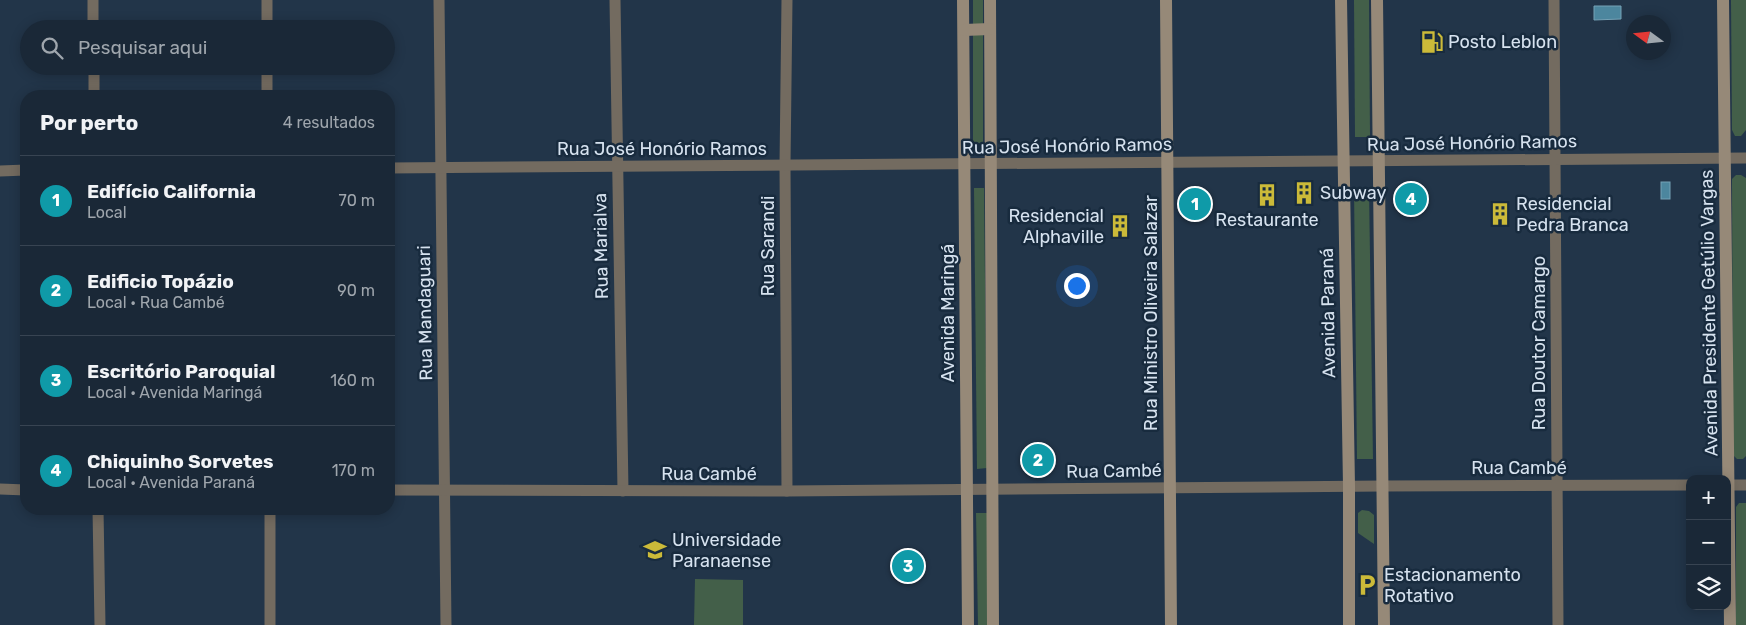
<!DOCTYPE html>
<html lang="pt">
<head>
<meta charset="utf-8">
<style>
  :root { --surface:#1a2837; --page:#23303f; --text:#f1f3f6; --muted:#9fa6ad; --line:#384452; --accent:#cbba39 }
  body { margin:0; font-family:Rubik,sans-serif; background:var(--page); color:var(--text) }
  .controls { position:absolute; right:15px; bottom:15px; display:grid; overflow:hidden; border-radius:10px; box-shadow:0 2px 12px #0003 }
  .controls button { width:45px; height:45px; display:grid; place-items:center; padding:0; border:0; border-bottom:1px solid var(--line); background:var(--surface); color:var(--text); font:25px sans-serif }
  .compass { position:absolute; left:1626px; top:15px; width:45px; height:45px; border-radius:50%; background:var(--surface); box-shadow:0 2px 12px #0003; rotate:285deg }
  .you { position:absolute; left:1076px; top:285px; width:18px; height:18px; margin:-12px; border:4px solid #fff; border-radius:50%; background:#1a73e8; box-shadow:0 0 0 8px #1a73e833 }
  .badge { display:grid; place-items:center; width:32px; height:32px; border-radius:50%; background:var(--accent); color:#fff; font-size:16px; font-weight:700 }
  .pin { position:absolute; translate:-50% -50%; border:2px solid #fff; box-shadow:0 1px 5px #0006 }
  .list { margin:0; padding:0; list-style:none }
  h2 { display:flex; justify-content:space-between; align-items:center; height:65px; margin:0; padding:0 20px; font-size:21px }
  h2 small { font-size:16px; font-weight:400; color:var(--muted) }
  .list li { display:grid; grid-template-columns:32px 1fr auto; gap:15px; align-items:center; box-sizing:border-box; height:90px; padding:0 20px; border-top:1px solid var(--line) }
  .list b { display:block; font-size:19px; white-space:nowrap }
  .list p { margin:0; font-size:16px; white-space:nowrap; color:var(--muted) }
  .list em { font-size:16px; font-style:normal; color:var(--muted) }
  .icon { flex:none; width:28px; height:28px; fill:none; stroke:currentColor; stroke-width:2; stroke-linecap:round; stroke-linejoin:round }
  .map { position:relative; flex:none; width:1746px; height:625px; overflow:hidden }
  .search { position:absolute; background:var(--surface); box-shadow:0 2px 12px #0003; left:20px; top:20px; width:375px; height:55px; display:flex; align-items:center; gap:12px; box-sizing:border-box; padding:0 18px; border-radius:28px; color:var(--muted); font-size:19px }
  .panel { position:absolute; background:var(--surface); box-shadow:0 2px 12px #0003; left:20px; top:90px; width:375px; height:425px; border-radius:20px }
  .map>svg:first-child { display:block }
</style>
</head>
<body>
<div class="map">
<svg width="1746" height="625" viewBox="0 0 1746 625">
  <rect width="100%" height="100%" fill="#223549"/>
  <!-- green -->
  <g fill="#435f49">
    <rect x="973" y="0" width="10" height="143"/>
    <path d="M 1354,0 L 1369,0 L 1370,137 L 1355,137 Z"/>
    <path d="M 1731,0 L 1746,0 L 1746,130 L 1741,136 L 1735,136 L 1732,130 Z"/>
    <path d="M 1736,175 L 1741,175 L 1746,178 L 1746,456 L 1743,459 L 1737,459 L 1733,455 L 1732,179 Z"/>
    <path d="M 974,188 L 984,188 L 987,468 L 977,469 Z"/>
    <path d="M 1354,188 L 1369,188 L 1373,459 L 1357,459 Z"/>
    <path d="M 1739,503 L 1746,503 L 1746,625 L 1736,625 L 1736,507 Z"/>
    <path d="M 1362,510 L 1369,511 L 1374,515 L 1374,544 L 1358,533 L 1358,513 Z"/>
    <path d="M 976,513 L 988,513 L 989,625 L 978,625 Z"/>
    <path d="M 695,579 L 743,580 L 743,625 L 694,625 Z"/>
  </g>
  <!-- water -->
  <g fill="#4c869e" stroke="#75a2b6">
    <path d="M 1594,6 L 1621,6 L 1621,19 L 1594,20 Z"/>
    <rect x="1661" y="182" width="9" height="17"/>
  </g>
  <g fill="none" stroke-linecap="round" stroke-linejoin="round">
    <!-- street -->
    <g stroke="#736b60" stroke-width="11">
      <path d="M 93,0 L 93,29"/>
      <path d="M 267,0 L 267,29"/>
      <path d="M 439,0 L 446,625"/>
      <path d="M 615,0 L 623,491"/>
      <path d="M 787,0 L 785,165 L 787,491"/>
      <path d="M 1554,0 L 1558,625"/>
      <path d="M 94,66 L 94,96"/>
      <path d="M 267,66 L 267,96"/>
      <path d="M 389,168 L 1746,158"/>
      <path d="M 0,171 L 26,170"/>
      <path d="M 1727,485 L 1746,485"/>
      <path d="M 0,489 L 26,490"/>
      <path d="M 389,490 L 787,491 L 1383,486 L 1690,485"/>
      <path d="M 98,509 L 100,625"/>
      <path d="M 270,509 L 270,625"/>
    </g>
    <!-- secondary -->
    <g stroke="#968978" stroke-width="12">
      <path d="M 963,0 L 968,625"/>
      <path d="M 990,0 L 993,625"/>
      <path d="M 1166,0 L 1171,625"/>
      <path d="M 1341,0 L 1349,486 L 1349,625"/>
      <path d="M 1377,0 L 1384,625"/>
      <path d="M 1723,0 L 1730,625"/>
      <path d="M 964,30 L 990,29"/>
    </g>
  </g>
  <!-- icons -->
  <defs>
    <symbol id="fuel-bare" viewBox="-9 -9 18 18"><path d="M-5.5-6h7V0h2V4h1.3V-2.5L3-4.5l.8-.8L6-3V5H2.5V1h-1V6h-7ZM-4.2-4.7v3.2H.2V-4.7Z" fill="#cbba39" stroke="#182b3e" stroke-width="2.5" paint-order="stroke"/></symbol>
    <symbol id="building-bare" viewBox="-9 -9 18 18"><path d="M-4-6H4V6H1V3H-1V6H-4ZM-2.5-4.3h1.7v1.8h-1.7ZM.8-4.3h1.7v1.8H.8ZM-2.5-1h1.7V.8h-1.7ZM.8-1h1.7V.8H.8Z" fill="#cbba39" stroke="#182b3e" stroke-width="2.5" paint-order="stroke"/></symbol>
    <symbol id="university-bare" viewBox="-9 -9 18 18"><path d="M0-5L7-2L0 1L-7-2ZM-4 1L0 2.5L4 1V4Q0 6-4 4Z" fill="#cbba39" stroke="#182b3e" stroke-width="2.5" paint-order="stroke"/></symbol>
    <symbol id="parking-bare" viewBox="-9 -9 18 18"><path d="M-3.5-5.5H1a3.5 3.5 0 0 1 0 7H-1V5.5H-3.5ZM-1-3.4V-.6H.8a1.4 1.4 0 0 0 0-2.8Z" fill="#cbba39" stroke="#182b3e" stroke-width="2.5" paint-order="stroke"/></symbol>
  </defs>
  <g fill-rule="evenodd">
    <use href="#fuel-bare" x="1416" y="26" width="32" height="32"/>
    <use href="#building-bare" x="1288" y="177" width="32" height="32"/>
    <use href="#building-bare" x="1251" y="179" width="32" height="32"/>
    <use href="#building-bare" x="1484" y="198" width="32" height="32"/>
    <use href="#building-bare" x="1104" y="210" width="32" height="32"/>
    <use href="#university-bare" x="639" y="534" width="32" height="32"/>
    <use href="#parking-bare" x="1351" y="569" width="32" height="32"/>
  </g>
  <g text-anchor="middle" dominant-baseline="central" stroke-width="5" stroke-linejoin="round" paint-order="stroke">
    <!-- poi labels -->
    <g font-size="18" fill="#d6e2ef" stroke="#182b3e" text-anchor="start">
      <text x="1448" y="42">Posto Leblon</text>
      <text x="1320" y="193">Subway</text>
      <text x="1516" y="204">Residencial<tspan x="1516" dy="21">Pedra Branca</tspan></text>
      <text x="1104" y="216" text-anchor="end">Residencial<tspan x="1104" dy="21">Alphaville</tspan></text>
      <text x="1267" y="220" text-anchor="middle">Restaurante</text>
      <text x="672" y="540">Universidade<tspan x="672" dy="21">Paranaense</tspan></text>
      <text x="1384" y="575">Estacionamento<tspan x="1384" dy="21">Rotativo</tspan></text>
    </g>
    <!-- street labels -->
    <g font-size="18" fill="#d6e2ef" stroke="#182b3e">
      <text transform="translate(1472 143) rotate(-1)">Rua José Honório Ramos</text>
      <text transform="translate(1067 146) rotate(-1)">Rua José Honório Ramos</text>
      <text x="662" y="149">Rua José Honório Ramos</text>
      <text transform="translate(601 246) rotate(-91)">Rua Marialva</text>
      <text transform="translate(768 246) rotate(-90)">Rua Sarandi</text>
      <text transform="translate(425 313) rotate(-91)">Rua Mandaguari</text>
      <text transform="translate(948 313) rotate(-90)">Avenida Maringá</text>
      <text transform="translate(1151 313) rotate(-90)">Rua Ministro Oliveira Salazar</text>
      <text transform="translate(1328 313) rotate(-91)">Avenida Paraná</text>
      <text transform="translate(1709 313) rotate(-91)">Avenida Presidente Getúlio Vargas</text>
      <text transform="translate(1539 343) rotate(-90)">Rua Doutor Camargo</text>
      <text x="1519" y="468">Rua Cambé</text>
      <text transform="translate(1114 471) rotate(-1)">Rua Cambé</text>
      <text x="709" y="474">Rua Cambé</text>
    </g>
  </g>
</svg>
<div class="controls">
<button>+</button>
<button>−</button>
<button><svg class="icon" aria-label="layers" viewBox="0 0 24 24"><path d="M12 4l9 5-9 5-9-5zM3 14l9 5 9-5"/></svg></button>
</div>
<svg class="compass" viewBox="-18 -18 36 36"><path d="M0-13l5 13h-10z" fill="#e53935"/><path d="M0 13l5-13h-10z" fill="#9fa6ad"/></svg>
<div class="you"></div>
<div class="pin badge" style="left:1195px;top:204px;background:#0f9aa8">1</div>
<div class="pin badge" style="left:1038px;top:460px;background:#0f9aa8">2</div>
<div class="pin badge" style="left:908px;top:566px;background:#0f9aa8">3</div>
<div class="pin badge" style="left:1411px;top:199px;background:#0f9aa8">4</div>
<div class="search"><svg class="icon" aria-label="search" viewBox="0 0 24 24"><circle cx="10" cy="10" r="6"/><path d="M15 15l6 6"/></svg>Pesquisar aqui</div>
<section class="panel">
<h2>Por perto<small>4 resultados</small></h2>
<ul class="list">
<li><span class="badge" style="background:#0f9aa8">1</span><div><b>Edifício California</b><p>Local</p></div><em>70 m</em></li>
<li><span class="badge" style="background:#0f9aa8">2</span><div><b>Edificio Topázio</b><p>Local · Rua Cambé</p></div><em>90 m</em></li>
<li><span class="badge" style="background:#0f9aa8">3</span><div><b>Escritório Paroquial</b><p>Local · Avenida Maringá</p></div><em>160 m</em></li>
<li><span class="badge" style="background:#0f9aa8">4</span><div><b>Chiquinho Sorvetes</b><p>Local · Avenida Paraná</p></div><em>170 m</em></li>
</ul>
</section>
</div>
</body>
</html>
